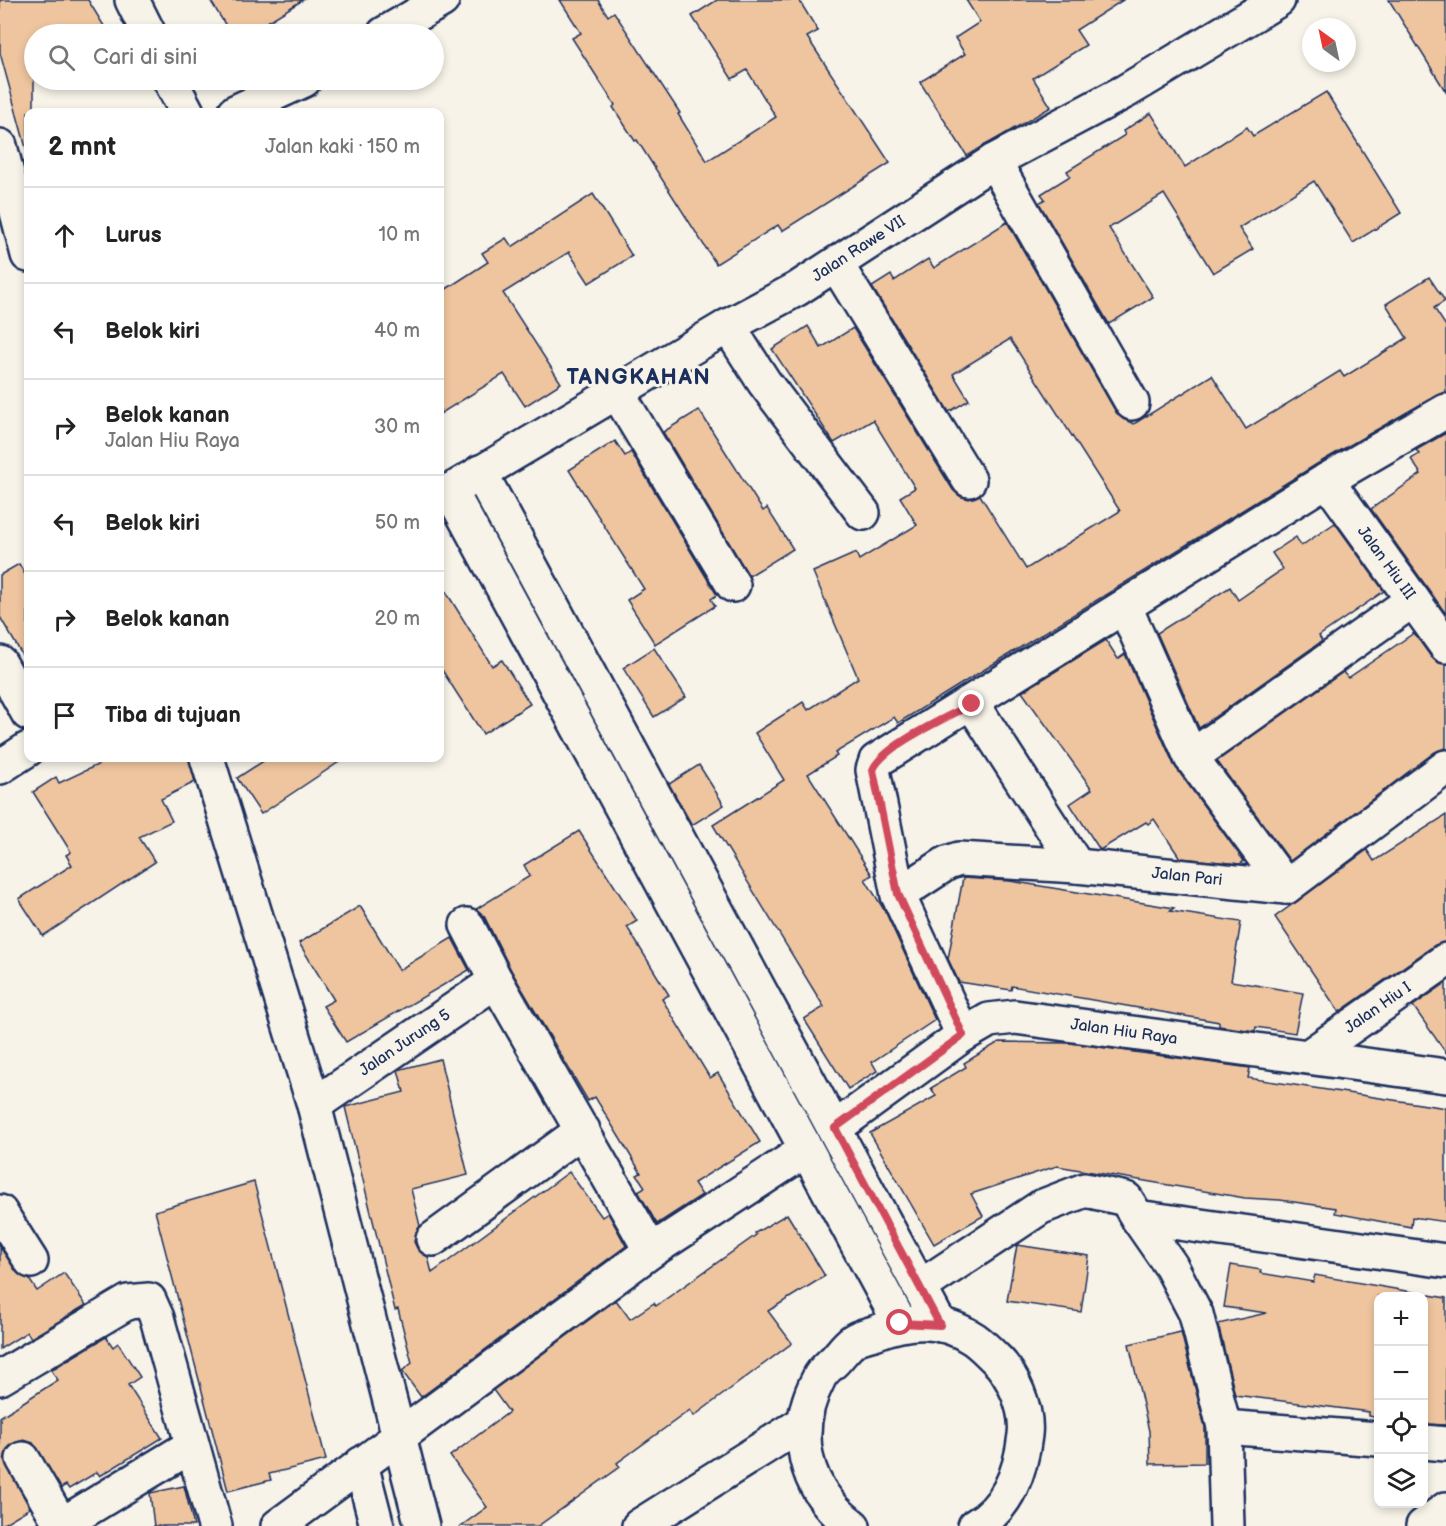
<!DOCTYPE html>
<html lang="id">
<head>
<meta charset="utf-8">
<style>
  :root { --surface:#fff; --page:#f2f2f2; --text:#222; --muted:#767676; --line:#e0e0e0 }
  body { margin:0; font-family:"Balsamiq Sans",sans-serif; background:var(--page); color:var(--text) }
  .controls { position:absolute; right:18px; bottom:18px; display:grid; overflow:hidden; border-radius:12px; box-shadow:0 3px 9px #0003 }
  .controls button { width:54px; height:54px; display:grid; place-items:center; padding:0; border:0; border-bottom:2px solid var(--line); background:var(--surface); color:var(--text); font:30px sans-serif }
  .compass { position:absolute; left:1302px; top:18px; width:54px; height:54px; border-radius:50%; background:var(--surface); box-shadow:0 3px 9px #0003; rotate:327deg }
  .stop { position:absolute; width:18px; height:18px; margin:-14px; border:4px solid #d1495b; border-radius:50%; background:#fff }
  .stop.end { background:#d1495b; border-color:#fff; box-shadow:0 2px 6px #0008 }
  .list { margin:0; padding:0; list-style:none }
  h2 { display:flex; justify-content:space-between; align-items:center; height:78px; margin:0; padding:0 24px; font-size:26px }
  h2 small { font-size:20px; font-weight:400; color:var(--muted) }
  .list li { display:grid; grid-template-columns:39px 1fr auto; gap:18px; align-items:center; box-sizing:border-box; height:96px; padding:0 24px; border-top:2px solid var(--line) }
  .list b { display:block; font-size:22px; white-space:nowrap }
  .list p { margin:0; font-size:20px; white-space:nowrap; color:var(--muted) }
  .list em { font-size:20px; font-style:normal; color:var(--muted) }
  .icon { flex:none; width:33px; height:33px; fill:none; stroke:currentColor; stroke-width:2; stroke-linecap:round; stroke-linejoin:round }
  .map { position:relative; flex:none; width:1446px; height:1526px; overflow:hidden }
  .search { position:absolute; background:var(--surface); box-shadow:0 3px 9px #0003; left:24px; top:24px; width:420px; height:66px; display:flex; align-items:center; gap:15px; box-sizing:border-box; padding:0 21px; border-radius:33px; color:var(--muted); font-size:22px }
  .panel { position:absolute; background:var(--surface); box-shadow:0 3px 9px #0003; left:24px; top:108px; width:420px; height:654px; border-radius:12px }
  .map>svg:first-child { display:block }
</style>
</head>
<body>
<div class="map">
<svg width="1446" height="1526" viewBox="0 0 1446 1526">
  <rect width="100%" height="100%" fill="#f7f3e8"/>
  <filter id="ink" filterUnits="userSpaceOnUse"><feTurbulence type="fractalNoise" baseFrequency=".0167" numOctaves="2"/><feDisplacementMap in="SourceGraphic" scale="12" xChannelSelector="R" yChannelSelector="G"/><feConvolveMatrix kernelMatrix="1 2 1 2 8 2 1 2 1" color-interpolation-filters="sRGB"/></filter>
  <g filter="url(#ink)">
    <!-- building -->
    <g fill="#efc59f" stroke="#1b2f5e" stroke-width="1.5">
      <path d="M 0,0 L 88,0 L 109,34 L 34,34 L 34,112 L 28,112 L 28,148 L 26,148 L 0,53 Z"/>
      <path d="M 210,0 L 303,0 L 248,34 L 231,34 Z"/>
      <path d="M 560,0 L 598,0 L 608,16 L 614,12 L 680,113 L 678,114 L 707,161 L 776,117 L 747,70 L 732,79 L 692,16 L 717,0 L 799,0 L 818,31 L 807,37 L 890,163 L 782,231 L 778,225 L 716,264 L 637,140 L 635,141 L 613,107 L 615,105 L 572,38 L 581,33 Z"/>
      <path d="M 966,0 L 1123,0 L 1076,30 L 1086,45 L 1033,78 L 1051,107 L 967,156 L 920,82 L 965,54 L 955,38 L 980,22 Z"/>
      <path d="M 1389,0 L 1446,0 L 1446,92 Z"/>
      <path d="M 1326,92 L 1401,213 L 1353,243 L 1314,181 L 1239,228 L 1253,249 L 1213,273 L 1164,194 L 1109,228 L 1153,297 L 1109,324 L 1039,203 L 1045,199 L 1041,194 L 1070,176 L 1067,171 L 1125,135 L 1123,131 L 1151,113 L 1185,167 L 1247,127 L 1253,136 Z"/>
      <path d="M 593,194 L 632,256 L 589,283 L 569,252 L 503,293 L 561,383 L 525,406 L 504,374 L 440,414 L 440,293 L 488,262 L 482,253 L 506,238 L 512,247 Z"/>
      <path d="M 1007,222 L 1116,412 L 1123,419 L 1134,424 L 1212,375 L 1246,429 L 1340,371 L 1344,377 L 1407,338 L 1386,304 L 1429,277 L 1445,301 L 1434,308 L 1446,326 L 1446,392 L 1437,395 L 1317,464 L 898,723 L 894,717 L 835,753 L 837,756 L 808,774 L 872,875 L 865,879 L 886,913 L 935,1020 L 872,1062 L 877,1071 L 848,1089 L 804,1019 L 824,1007 L 713,825 L 784,780 L 755,733 L 803,702 L 808,710 L 858,678 L 813,572 L 856,553 L 859,560 L 917,525 L 900,497 L 915,488 L 873,420 L 834,443 L 772,349 L 808,326 L 821,348 L 853,328 L 953,490 L 960,496 L 969,499 L 980,495 L 1026,569 L 1120,511 L 1010,339 L 953,374 L 969,400 L 949,412 L 872,287 L 891,275 L 894,281 L 928,259 L 934,268 Z"/>
      <path d="M 699,410 L 763,511 L 767,508 L 793,549 L 749,576 L 663,432 Z"/>
      <path d="M 1446,433 L 1446,614 L 1371,509 L 1421,474 L 1411,459 L 1419,454 L 1416,450 Z"/>
      <path d="M 615,441 L 625,456 L 631,452 L 717,595 L 711,599 L 715,606 L 655,644 L 627,600 L 644,589 L 569,470 Z"/>
      <path d="M 1335,523 L 1384,591 L 1319,636 L 1322,641 L 1199,728 L 1157,633 L 1230,587 L 1238,600 L 1283,569 L 1272,553 L 1296,537 L 1301,546 Z"/>
      <path d="M 19,564 L 28,579 L 28,665 L 0,617 L 0,575 Z"/>
      <path d="M 440,582 L 492,666 L 502,660 L 530,704 L 483,734 L 440,667 Z"/>
      <path d="M 1414,633 L 1431,657 L 1446,664 L 1446,748 L 1435,752 L 1290,861 L 1217,761 L 1343,672 L 1348,678 Z"/>
      <path d="M 1106,640 L 1118,659 L 1125,654 L 1174,765 L 1244,861 L 1240,864 L 1180,858 L 1154,819 L 1148,824 L 1146,822 L 1100,850 L 1070,804 L 1092,789 L 1022,692 Z"/>
      <path d="M 654,648 L 686,697 L 654,717 L 623,668 Z"/>
      <path d="M 112,758 L 189,758 L 195,782 L 161,799 L 172,821 L 139,837 L 155,862 L 43,936 L 19,899 L 72,865 L 66,855 L 71,852 L 33,792 L 56,777 L 59,783 Z"/>
      <path d="M 268,758 L 345,758 L 261,814 L 237,778 Z"/>
      <path d="M 699,765 L 724,805 L 692,825 L 669,784 Z"/>
      <path d="M 1446,815 L 1446,942 L 1435,945 L 1339,1012 L 1275,917 L 1367,850 L 1374,861 Z"/>
      <path d="M 579,831 L 637,921 L 627,927 L 669,995 L 662,999 L 710,1078 L 718,1073 L 760,1142 L 694,1183 L 702,1195 L 657,1224 L 638,1191 L 645,1187 L 637,1175 L 641,1173 L 595,1097 L 588,1101 L 512,972 L 484,916 L 476,909 L 530,876 L 524,865 Z"/>
      <path d="M 963,878 L 1010,881 L 1174,908 L 1170,911 L 1241,922 L 1231,981 L 1303,993 L 1295,1033 L 1256,1027 L 1255,1031 L 1219,1026 L 1219,1022 L 1012,986 L 1011,990 L 959,982 L 948,959 Z"/>
      <path d="M 360,906 L 399,970 L 452,938 L 469,970 L 346,1042 L 323,1006 L 334,1000 L 299,943 Z"/>
      <path d="M 1446,983 L 1446,1053 L 1413,1006 Z"/>
      <path d="M 999,1042 L 1070,1043 L 1250,1068 L 1248,1078 L 1446,1108 L 1446,1222 L 1412,1217 L 1411,1227 L 1335,1213 L 1336,1208 L 1280,1200 L 1245,1198 L 1057,1166 L 971,1194 L 983,1216 L 934,1244 L 870,1133 L 936,1096 L 931,1088 L 966,1067 L 964,1063 Z"/>
      <path d="M 440,1059 L 468,1175 L 411,1189 L 420,1226 L 416,1232 L 414,1242 L 418,1250 L 428,1257 L 432,1273 L 569,1172 L 602,1217 L 608,1213 L 626,1246 L 421,1397 L 402,1371 L 412,1363 L 398,1309 L 395,1310 L 345,1107 L 404,1092 L 398,1070 Z"/>
      <path d="M 254,1182 L 326,1460 L 269,1474 L 271,1480 L 228,1491 L 155,1211 Z"/>
      <path d="M 787,1214 L 825,1276 L 768,1311 L 792,1343 L 694,1416 L 690,1410 L 617,1463 L 620,1467 L 538,1526 L 461,1526 L 487,1507 L 450,1456 L 509,1412 L 493,1390 L 616,1300 L 630,1319 L 654,1303 L 656,1306 L 756,1235 L 755,1233 Z"/>
      <path d="M 1017,1245 L 1089,1256 L 1081,1312 L 1007,1301 Z"/>
      <path d="M 0,1247 L 16,1271 L 29,1279 L 37,1291 L 64,1273 L 86,1305 L 31,1338 L 27,1332 L 0,1349 Z"/>
      <path d="M 1231,1265 L 1261,1270 L 1260,1273 L 1313,1282 L 1315,1275 L 1446,1298 L 1446,1425 L 1424,1424 L 1424,1296 L 1378,1296 L 1378,1418 L 1369,1416 L 1369,1412 L 1235,1395 L 1218,1324 L 1267,1313 L 1224,1307 Z"/>
      <path d="M 1181,1332 L 1205,1427 L 1205,1463 L 1150,1464 L 1149,1431 L 1129,1344 Z"/>
      <path d="M 106,1337 L 113,1347 L 118,1343 L 140,1377 L 128,1385 L 162,1438 L 100,1476 L 97,1472 L 69,1489 L 66,1485 L 61,1488 L 33,1443 L 24,1440 L 14,1443 L 7,1449 L 4,1460 L 30,1508 L 0,1526 L 0,1417 L 58,1380 L 51,1370 Z"/>
      <path d="M 184,1486 L 194,1526 L 154,1526 L 150,1493 Z"/>
    </g>
    <g fill="none" stroke-linecap="round" stroke-linejoin="round">
      <defs>
        <g id="street">
          <path d="M 132,0 L 149,34"/>
          <path d="M 384,34 L 442,0"/>
          <path d="M 170,80 L 187,112"/>
          <path d="M 235,112 L 304,80"/>
          <path d="M 0,146 L 28,255"/>
          <path d="M 994,161 L 1132,403"/>
          <path d="M 836,264 L 969,480"/>
          <path d="M 728,326 L 764,382 L 863,513"/>
          <path d="M 617,392 L 733,585"/>
          <path d="M 480,472 L 940,1325"/>
          <path d="M 1327,480 L 1446,646"/>
          <path d="M 450,490 L 900,1323"/>
          <path d="M 1125,607 L 1191,757 L 1413,600"/>
          <path d="M 0,663 L 28,713"/>
          <path d="M 972,703 L 1077,866"/>
          <path d="M 1191,757 L 1286,887"/>
          <path d="M 207,758 L 314,1105 L 422,1526"/>
          <path d="M 898,895 L 947,863 L 959,859 L 1077,866 L 1286,887 L 1446,767"/>
          <path d="M 467,925 L 496,981 L 651,1251"/>
          <path d="M 963,1035 L 898,895 L 873,770 L 876,761 L 1327,480 L 1446,411"/>
          <path d="M 1309,1056 L 1446,960"/>
          <path d="M 314,1105 L 496,981"/>
          <path d="M 835,1128 L 963,1035 L 989,1020 L 1015,1017 L 1446,1076"/>
          <path d="M 0,1212 L 31,1261"/>
          <path d="M 1137,1217 L 1171,1266 L 1196,1314 L 1224,1427 L 1227,1526"/>
          <path d="M 433,1239 L 583,1130"/>
          <path d="M 920,1287 L 1041,1207 L 1085,1190 L 1126,1199 L 1137,1217 L 1446,1261"/>
          <path d="M 0,1378 L 128,1302 L 149,1300 L 157,1318 L 215,1526"/>
          <path d="M 1224,1427 L 1378,1439"/>
          <path d="M 1424,1442 L 1446,1444"/>
          <path d="M 23,1459 L 62,1526"/>
          <path d="M 361,1464 L 377,1526"/>
          <path d="M 61,1525 L 191,1446"/>
          <path d="M 278,1526 L 651,1251 L 806,1150"/>
          <path d="M 639,1526 L 803,1423"/>
          <path d="M 853,1526 C 804,1490 790,1433 819,1378 C 822,1371 829,1366 834,1361 C 840,1355 846,1346 853,1341 C 858,1337 867,1335 874,1333 C 908,1320 941,1317 974,1339 C 981,1344 988,1351 994,1357 C 1013,1374 1028,1409 1025,1435 C 1021,1470 1008,1508 975,1526"/>
          <path d="M 1423,1526 L 1446,1509"/>
        </g>
        <g id="secondary">
          <path d="M 440,497 L 728,326 L 797,289 L 994,161 L 1126,91 L 1278,0"/>
          <path d="M 0,767 L 28,749"/>
        </g>
      </defs>
      <!-- street casing -->
      <use href="#street" stroke="#1b2f5e" stroke-width="38"/>
      <!-- secondary casing -->
      <use href="#secondary" stroke="#1b2f5e" stroke-width="38"/>
      <!-- street -->
      <use href="#street" stroke="#f7f3e8" stroke-width="33"/>
      <!-- secondary -->
      <use href="#secondary" stroke="#f7f3e8" stroke-width="33"/>
    </g>
  </g>
  <g fill="none" stroke-linecap="round" stroke-linejoin="round" filter="url(#ink)">
    <!-- route -->
    <path stroke="#d1495b" stroke-width="8" d="M 900,1323 L 940,1325 L 835,1128 L 963,1035 L 898,894 L 873,770 C 882,746 948,717 972,704"/>
  </g>
  <g text-anchor="middle" dominant-baseline="central" stroke-width="6" stroke-linejoin="round" paint-order="stroke">
    <!-- street labels -->
    <g font-size="16" fill="#1b2f5e" stroke="#f7f3e8">
      <text transform="translate(859 249) rotate(-33)">Jalan Rawe VII</text>
      <text transform="translate(1386 563) rotate(54)">Jalan Hiu III</text>
      <text transform="translate(1187 877) rotate(6)">Jalan Pari</text>
      <text transform="translate(1378 1008) rotate(-35)">Jalan Hiu I</text>
      <text transform="translate(1124 1032) rotate(8)">Jalan Hiu Raya</text>
      <text transform="translate(405 1043) rotate(-34)">Jalan Jurung 5</text>
    </g>
    <!-- district labels -->
    <g font-size="22" font-weight="bold" letter-spacing="1.5" fill="#1b2f5e" stroke="#f7f3e8">
      <text x="639" y="377">TANGKAHAN</text>
    </g>
  </g>
</svg>
<div class="controls">
<button>+</button>
<button>−</button>
<button><svg class="icon" aria-label="locate" viewBox="0 0 24 24"><circle cx="12" cy="12" r="6"/><path d="M12 2v4M12 18v4M2 12h4M18 12h4"/></svg></button>
<button><svg class="icon" aria-label="layers" viewBox="0 0 24 24"><path d="M12 4l9 5-9 5-9-5zM3 14l9 5 9-5"/></svg></button>
</div>
<svg class="compass" viewBox="-18 -18 36 36"><path d="M0-13l5 13h-10z" fill="#e53935"/><path d="M0 13l5-13h-10z" fill="#767676"/></svg>
<div class="stop" style="left:900px;top:1323px"></div>
<div class="stop end" style="left:972px;top:704px"></div>
<div class="search"><svg class="icon" aria-label="search" viewBox="0 0 24 24"><circle cx="10" cy="10" r="6"/><path d="M15 15l6 6"/></svg>Cari di sini</div>
<section class="panel">
<h2>2 mnt<small>Jalan kaki · 150 m</small></h2>
<ul class="list">
<li><svg class="icon" aria-label="ahead" viewBox="0 0 24 24"><path d="M12 20V5M6 11l6-6 6 6"/></svg><div><b>Lurus</b></div><em>10 m</em></li>
<li><svg class="icon" aria-label="left" viewBox="0 0 24 24"><path d="M17 20v-9H6M10 6l-5 5 5 5"/></svg><div><b>Belok kiri</b></div><em>40 m</em></li>
<li><svg class="icon" aria-label="right" viewBox="0 0 24 24"><path d="M7 20v-9h11M14 6l5 5-5 5"/></svg><div><b>Belok kanan</b><p>Jalan Hiu Raya</p></div><em>30 m</em></li>
<li><svg class="icon" aria-label="left" viewBox="0 0 24 24"><path d="M17 20v-9H6M10 6l-5 5 5 5"/></svg><div><b>Belok kiri</b></div><em>50 m</em></li>
<li><svg class="icon" aria-label="right" viewBox="0 0 24 24"><path d="M7 20v-9h11M14 6l5 5-5 5"/></svg><div><b>Belok kanan</b></div><em>20 m</em></li>
<li><svg class="icon" aria-label="arrive" viewBox="0 0 24 24"><path d="M6 21V4h12l-3 4 3 4H6"/></svg><div><b>Tiba di tujuan</b></div></li>
</ul>
</section>
</div>
</body>
</html>
